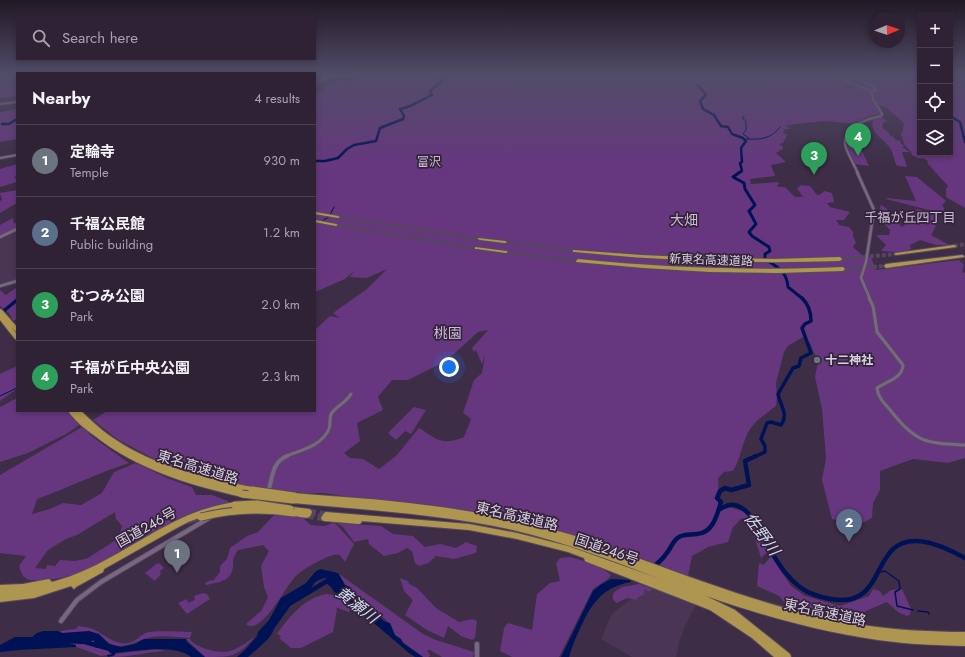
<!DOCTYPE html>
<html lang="en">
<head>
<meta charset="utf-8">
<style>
  :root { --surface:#2e2234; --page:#3a2f40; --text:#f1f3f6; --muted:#a7a4ac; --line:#493f4f; --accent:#db2777 }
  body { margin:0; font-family:Jost,"Noto Sans JP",sans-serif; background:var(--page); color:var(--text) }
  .controls { position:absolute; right:12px; top:12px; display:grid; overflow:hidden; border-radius:0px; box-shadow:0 2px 6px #0003 }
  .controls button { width:36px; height:36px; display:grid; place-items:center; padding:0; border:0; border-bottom:1px solid var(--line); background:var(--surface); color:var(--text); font:20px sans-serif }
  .compass { position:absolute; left:869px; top:12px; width:36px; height:36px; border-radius:50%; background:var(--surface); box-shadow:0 2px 6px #0003; rotate:88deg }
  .you { position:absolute; left:449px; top:367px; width:14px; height:14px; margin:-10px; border:3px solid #fff; border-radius:50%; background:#1a73e8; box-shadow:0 0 0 6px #1a73e833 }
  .badge { display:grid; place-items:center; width:26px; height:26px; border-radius:50%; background:var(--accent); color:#fff; font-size:13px; font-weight:700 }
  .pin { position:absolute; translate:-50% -33px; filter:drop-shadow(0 1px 2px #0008) }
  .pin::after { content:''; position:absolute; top:21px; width:14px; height:12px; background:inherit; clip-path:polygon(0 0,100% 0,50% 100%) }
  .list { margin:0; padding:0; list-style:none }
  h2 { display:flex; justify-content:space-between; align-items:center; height:52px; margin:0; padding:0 16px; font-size:17px }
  h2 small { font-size:13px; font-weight:400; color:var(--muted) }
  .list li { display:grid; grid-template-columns:26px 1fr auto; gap:12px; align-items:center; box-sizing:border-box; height:72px; padding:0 16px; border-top:1px solid var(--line) }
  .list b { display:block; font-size:15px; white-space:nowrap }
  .list p { margin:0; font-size:13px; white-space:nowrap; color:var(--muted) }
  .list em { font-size:13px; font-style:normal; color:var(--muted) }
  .icon { flex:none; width:22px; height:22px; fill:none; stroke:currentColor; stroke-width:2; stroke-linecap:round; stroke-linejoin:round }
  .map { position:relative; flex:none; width:965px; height:657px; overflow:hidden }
  .search { position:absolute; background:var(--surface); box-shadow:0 2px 6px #0003; left:16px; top:16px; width:300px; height:44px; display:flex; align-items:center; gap:10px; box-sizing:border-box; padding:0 14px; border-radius:0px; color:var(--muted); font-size:15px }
  .panel { position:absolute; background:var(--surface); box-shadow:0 2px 6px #0003; left:16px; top:72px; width:300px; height:340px; border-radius:0px }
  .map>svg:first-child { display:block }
</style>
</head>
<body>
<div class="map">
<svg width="965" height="657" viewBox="0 0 965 657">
  <rect width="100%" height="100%" fill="#3d2d46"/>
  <!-- built -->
  <g fill="#4a3654">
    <path d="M 17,230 L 17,280 L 0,285 L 0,239 Z"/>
    <path d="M 654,588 L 694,605 L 695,607 L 685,626 L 679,642 L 676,657 L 632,657 L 601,639 L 612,614 L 628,601 L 635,599 L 641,592 L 646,589 L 649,592 Z"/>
  </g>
  <!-- green -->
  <g fill="#66377e" fill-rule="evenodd">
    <path d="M 367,74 L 920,74 L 920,153 L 950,153 L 950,74 L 965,74 L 965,208 L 946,197 L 946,189 L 948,186 L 928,164 L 927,160 L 922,158 L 920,159 L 912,155 C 911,150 907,148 904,144 C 903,141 903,138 900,134 L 902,134 L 904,123 L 884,106 L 876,106 L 879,114 L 866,117 L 857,124 L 825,121 L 786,125 L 790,129 L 785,129 L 783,132 L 787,135 L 783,143 L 779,144 L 783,147 L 783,149 L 776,153 L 786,162 L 771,165 L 775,176 L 750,179 L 751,184 L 777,182 L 780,184 L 777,185 L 778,187 L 785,187 L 795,197 L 803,197 L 797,188 L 801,185 L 810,186 L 817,195 L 821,194 L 824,191 L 832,193 L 834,202 L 827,203 L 830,207 L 850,212 L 844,220 L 836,220 L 839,225 L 849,227 L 853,232 L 853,237 L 856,242 L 853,247 L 862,255 L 871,257 L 876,270 L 959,260 L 964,265 L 962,272 L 965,273 L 965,458 L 948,463 L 913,459 L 880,471 L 880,490 L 873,503 L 872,518 L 858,525 L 832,519 L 822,480 L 826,458 L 822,409 L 815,377 L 818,362 L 810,343 L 803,337 L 788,346 L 784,352 L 776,383 L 777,397 L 776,406 C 767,413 756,420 750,429 C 742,442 741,458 733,471 L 724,472 L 718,478 L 719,504 L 745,512 L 753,520 L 769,550 L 761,558 L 752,529 L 742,518 L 733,527 L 728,542 L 708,547 L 692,556 L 688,576 L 650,562 L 530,522 L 503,516 L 424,504 L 357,498 L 324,493 L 303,493 L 217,482 L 192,475 L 156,460 L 117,439 L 93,420 L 107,411 L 315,411 L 315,330 L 330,316 L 340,318 L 333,313 L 367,289 L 387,269 L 367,278 L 350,277 L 354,271 L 345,279 L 315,292 L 315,94 L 325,91 L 326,86 L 331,83 L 342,80 L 349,81 L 367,75 ZM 488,330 L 472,348 L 474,352 L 476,350 L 482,364 L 485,355 L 482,373 L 474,380 L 463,413 L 471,419 L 464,437 C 442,446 438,440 419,428 L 396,456 L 379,469 L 363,459 L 350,458 L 344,453 L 360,441 L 357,423 L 383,410 L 378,397 L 392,380 L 408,380 L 446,361 L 478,332 Z"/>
    <path d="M 11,76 L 17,76 L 17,96 L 0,100 L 8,97 L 0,98 L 0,80 Z"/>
    <path d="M 17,109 L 17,139 L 0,142 L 0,112 Z"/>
    <path d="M 881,117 L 887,121 L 884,122 L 882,127 L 890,134 L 889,135 L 894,137 L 896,140 L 901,141 L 900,143 L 905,146 L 902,147 L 910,152 L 902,152 L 907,167 L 897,166 C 894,161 894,154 890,148 C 883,137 869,134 873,119 Z"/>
    <path d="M 847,136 L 857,140 L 869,166 L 855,164 L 847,146 Z"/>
    <path d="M 17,164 L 17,176 L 14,177 L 17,179 L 17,182 L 0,187 L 0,169 Z"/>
    <path d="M 905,176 L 917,177 L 946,201 L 942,205 L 944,208 L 944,214 L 886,199 L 887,198 L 916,201 Z"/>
    <path d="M 17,190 L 17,203 L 0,213 L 0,201 L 2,200 L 0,193 Z"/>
    <path d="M 881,205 L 886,208 L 894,220 L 902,227 L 908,222 L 917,209 L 938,215 L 935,228 L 931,235 L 949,245 L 936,245 L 920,240 L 910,245 L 911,249 L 904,252 L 895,252 L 881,251 L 886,245 L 876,235 L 889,235 L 890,230 C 884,223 876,215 881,205 Z"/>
    <path d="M 13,218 L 14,224 L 17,222 L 17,228 L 0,235 L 0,225 Z"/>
    <path d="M 17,287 L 17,319 L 13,321 L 9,313 L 0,306 L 0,290 L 6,295 Z"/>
    <path d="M 17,366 L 17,389 L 0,401 L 0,374 Z"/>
    <path d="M 17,398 L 17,411 L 67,411 L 79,425 L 68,433 L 28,453 L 0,462 L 0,407 Z"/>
    <path d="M 414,407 L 426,410 L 411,434 L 405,431 L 396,440 L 388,433 Z"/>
    <path d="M 82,427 L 94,438 L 129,463 C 98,473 67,488 37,499 L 32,514 L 50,509 L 63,503 L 81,505 L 102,493 L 114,472 L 136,463 L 167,478 L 192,487 L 196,495 L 212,495 L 228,501 L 233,511 L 212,515 L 195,522 L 151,534 L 120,533 L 122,526 L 116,519 L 115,512 L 77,535 L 66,539 L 48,550 L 35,568 L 46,569 L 47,565 L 55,566 L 60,560 L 75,561 L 88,558 L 116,540 L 137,534 L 151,535 C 117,554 79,581 39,580 C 35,580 30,581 27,579 C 22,576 21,572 19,566 L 26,556 L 0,553 L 0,475 Z"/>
    <path d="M 277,512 L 303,518 L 311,525 L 325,526 L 334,522 L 354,544 L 345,562 L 340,555 C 333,554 330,556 323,559 C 313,564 305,568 297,575 C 286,584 262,637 246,624 L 262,610 L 268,597 L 264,587 L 261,566 L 269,551 L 263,545 L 238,550 C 230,562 235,561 232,571 C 229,582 215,583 206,585 L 205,583 L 211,580 L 213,581 L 220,572 L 220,566 L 227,559 L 230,548 L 247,536 L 258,532 Z"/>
    <path d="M 336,523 L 381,526 L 393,534 L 413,536 L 425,547 L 440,544 L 456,548 L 466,542 L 477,546 L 476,553 L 454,559 L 436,556 L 428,563 L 419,566 L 415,563 L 412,551 L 407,548 L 398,553 L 384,556 L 369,544 L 368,539 L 354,542 L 343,527 Z"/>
    <path d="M 771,556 L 791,586 L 805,596 L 840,606 L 869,596 L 873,589 L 880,591 L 883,596 L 891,590 L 902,589 L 911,609 L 910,615 L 907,616 L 898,612 L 887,602 L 868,610 L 860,615 L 847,616 L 789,605 L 784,602 L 779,596 L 757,586 L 759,563 L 764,565 Z"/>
    <path d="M 570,557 C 584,561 600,565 611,575 L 608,579 L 593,589 L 559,657 L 512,657 L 500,651 L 504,628 L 508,623 L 532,630 L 537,594 L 550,583 L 560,581 L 556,563 L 560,558 Z"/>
    <path d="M 159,563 L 164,568 L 160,571 L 161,574 L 155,581 L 145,573 L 156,564 Z"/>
    <path d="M 339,574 L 423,634 L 436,640 L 474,652 L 473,657 L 442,657 L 430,650 L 427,650 L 430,655 L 429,657 L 423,657 L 396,637 L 386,620 L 355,595 L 350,587 L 346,586 Z"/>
    <path d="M 400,578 L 408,581 L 409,584 L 417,588 L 436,608 L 459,622 L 472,619 L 477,621 L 475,638 L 472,640 L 461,636 L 448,626 L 444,638 L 427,630 L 405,615 L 413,600 L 404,591 Z"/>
    <path d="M 639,584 L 653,589 L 649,592 L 645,589 L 643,595 L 638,597 L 636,600 L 627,598 L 617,603 C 612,600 612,597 614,592 L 622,587 Z"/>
    <path d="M 203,593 L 207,594 L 210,599 L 187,614 L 178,603 L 187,599 L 188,603 L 195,600 L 194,596 Z"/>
    <path d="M 327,594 L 339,596 L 352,610 L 349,612 L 335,607 L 337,609 L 333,632 L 301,648 L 291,648 L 279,638 L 281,636 L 277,634 C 289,617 305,597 327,594 Z"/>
    <path d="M 78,626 C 82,627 87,627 90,628 C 102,632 109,641 121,643 C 134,645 137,637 146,633 C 153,630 183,632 192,632 L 190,638 C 175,637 158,634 144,639 C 136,642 128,646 120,646 C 110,646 106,640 99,635 C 92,631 70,633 62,633 L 60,631 L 76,629 Z"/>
    <path d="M 255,637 C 236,657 234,657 205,657 L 186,639 L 190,639 C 196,649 223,655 233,650 C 241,647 248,641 255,637 Z"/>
    <path d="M 90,641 L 94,641 L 95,648 C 105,646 105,649 112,654 L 101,656 L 69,644 C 76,640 82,645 90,641 Z"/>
    <path d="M 158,649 L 165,651 C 147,652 131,657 112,657 L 115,655 L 114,654 Z"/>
  </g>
  <!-- water -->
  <g fill="#001256">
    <path d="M 320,569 L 338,573 L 345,585 L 350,587 L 354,594 L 368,607 L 384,621 L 390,623 L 395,635 L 401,639 L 403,643 L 423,657 L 415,657 L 409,653 L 341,595 L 334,592 L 326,578 C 311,581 316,585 307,592 C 302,597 292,597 286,604 C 278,613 277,625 271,635 C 265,643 256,650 248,657 L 237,657 L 245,650 L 257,636 L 258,632 L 269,620 L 281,598 L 306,583 L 315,572 Z"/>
    <path d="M 611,579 L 630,580 L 631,582 C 602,587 590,605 579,631 C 575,639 572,647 569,657 L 561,657 L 593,591 L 600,585 Z"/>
    <path d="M 43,631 L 58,631 L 62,633 L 89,631 L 99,634 L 109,644 L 121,647 L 135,644 L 144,639 L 186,639 L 187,642 L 205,657 L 191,657 C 176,644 134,651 115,653 L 115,655 L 108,657 L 107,655 L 112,654 L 109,652 L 109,650 L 102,646 L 96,648 L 94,645 L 94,640 L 85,643 L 83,641 L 72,641 L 69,643 L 76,645 L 76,647 L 19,650 L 0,652 L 0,645 L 15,637 L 32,637 L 37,633 Z"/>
  </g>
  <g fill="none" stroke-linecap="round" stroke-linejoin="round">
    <!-- stream-far1 -->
    <g stroke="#001256" stroke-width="1">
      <path d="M 744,116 L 742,118 L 746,121 L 746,130 L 743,134 L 749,138 L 745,140"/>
      <path d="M 748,139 C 761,140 772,138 780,127"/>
      <path d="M 322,221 L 329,217 L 334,207"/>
      <path d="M 0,396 L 17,388"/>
    </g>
    <!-- stream -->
    <g stroke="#001256" stroke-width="1.5">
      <path d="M 878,570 L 881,572 L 885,571 L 899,581 L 900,589 L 895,592 L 897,606 L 913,610"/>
      <path d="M 918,611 L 928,612 L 929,614"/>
    </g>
    <!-- river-far3 -->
    <g stroke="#001256" stroke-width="2.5">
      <path d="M 698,85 L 706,95 L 700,101 L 703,109 L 714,115 L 721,126 L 728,127 L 732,134 L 743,138 L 746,141 L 741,148 L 742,162 L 740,163 L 742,171 L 739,173"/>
      <path d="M 950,116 L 960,122 L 965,142"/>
      <path d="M 2,124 L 9,124 L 17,119"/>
      <path d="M 315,161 L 325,161 L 338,158 L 347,149 L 354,145 L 376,141 L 380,128 L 403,119 L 404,116 L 400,109 C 413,107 420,100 432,95 L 430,91 L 442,81 L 439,77 L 460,74"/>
    </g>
    <!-- river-far2 -->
    <path stroke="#001256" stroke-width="3" d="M 740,172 L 733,177 L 744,183 L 745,189 L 755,205 L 749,211 L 756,224 L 749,232 L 752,236 L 769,247 L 770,251 L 765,254 L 765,259 C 777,267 787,271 788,287 L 803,299"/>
    <!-- river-far1 -->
    <g stroke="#001256" stroke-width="3.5">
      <path d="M 0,314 L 17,300"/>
      <path d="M 754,457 L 765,452 L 765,446 L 761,439 L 767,423 L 771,422 L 781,425 C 789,414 780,405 778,394 L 793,368 L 799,366 L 801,358 L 811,353 L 802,328 L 805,324 L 811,321 C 811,312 808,304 802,298"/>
    </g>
    <!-- river -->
    <g stroke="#001256" stroke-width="4.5">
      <path d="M 720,509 C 727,505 732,503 740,507 C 751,512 757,527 763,537 C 775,559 790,587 815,595 C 892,621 865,539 917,541 C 934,542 950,550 965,558"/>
      <path d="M 653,567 C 658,563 663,559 666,554 C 671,549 672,541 679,537 C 684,534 691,535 697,534 C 713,533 717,515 721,502 L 717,498 L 720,491 L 725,488 L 731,490 L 749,485 L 745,461 L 756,456"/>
      <path d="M 274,625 L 289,604 L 327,581 L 332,585"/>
      <path d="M 68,641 L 85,642 L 110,649"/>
    </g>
    <!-- highway-tunnel-far1 -->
    <g stroke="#55465d" stroke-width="4" stroke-dasharray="4 2" stroke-linecap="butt">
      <path d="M 338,217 L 480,239"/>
      <path d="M 336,225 L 477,248"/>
      <path d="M 505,242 L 575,251"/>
      <path d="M 954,246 L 965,244"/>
      <path d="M 506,252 L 578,261"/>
      <path d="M 840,259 L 896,254"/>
      <path d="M 843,269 L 886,266"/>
    </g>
    <!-- highway-tunnel -->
    <g stroke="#55465d" stroke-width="7" stroke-dasharray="7 3.5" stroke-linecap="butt">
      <path d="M 309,512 L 326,515"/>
      <path d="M 307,515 L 324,518"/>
    </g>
    <defs>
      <g id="minor-far3">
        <path d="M 0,74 L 2,74"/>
        <path d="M 867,74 L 869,77 L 858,80 L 874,86 L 876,90 L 871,91"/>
        <path d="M 842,79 L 871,91 L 873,99 L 882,114 L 881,116 C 866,119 840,128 846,148 C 849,156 854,165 858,173"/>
        <path d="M 315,81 L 343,74"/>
        <path d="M 0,104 L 17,102"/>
        <path d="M 0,158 L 17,155"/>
      </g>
      <g id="minor-far2">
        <path d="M 857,172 L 874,210 L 866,262 L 861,278 L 870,299"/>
        <path d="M 0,237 L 17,229"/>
        <path d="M 0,286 L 17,281"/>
      </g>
      <g id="minor-far1">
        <path d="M 869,298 L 873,306 L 877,332 L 903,365 C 902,379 887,381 877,388 C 878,398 885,404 891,411 C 916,443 926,443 965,445"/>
        <path d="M 284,457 C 300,450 321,447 329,429 C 331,424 329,419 331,414 C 336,406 346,403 351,394"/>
      </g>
      <g id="minor">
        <path d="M 268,492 C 273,478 271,463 287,456"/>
        <path d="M 61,621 L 77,600 L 101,582 L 209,518"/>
        <path d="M 477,644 L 477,657"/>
      </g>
      <g id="highway">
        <path d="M 315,212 L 338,216 L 340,217 L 338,218 L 315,214 Z"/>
        <path d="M 315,220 L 336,224 L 338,225 L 336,226 L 315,222 Z"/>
        <path d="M 478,238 L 505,241 L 507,242 L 505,243 L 480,240 L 478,239 Z"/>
        <path d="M 954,245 L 956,246 L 956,247 L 896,255 L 894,254 L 896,253 Z"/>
        <path d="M 475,247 L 506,251 L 508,252 L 506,253 L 477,249 L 475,249 Z"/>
        <path d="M 573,250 L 641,255 L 708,258 L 774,259 L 840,257 L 842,259 L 840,261 C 751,264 663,261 575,252 L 573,252 Z"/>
        <path d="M 962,255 L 964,256 L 964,257 L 886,268 L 884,266 L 886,264 Z"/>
        <path d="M 578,259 C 667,268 753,271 843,267 L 845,269 L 843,271 L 777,273 L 710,272 L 644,268 L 576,262 L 576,261 Z"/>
        <path d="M 0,309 L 2,310 L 17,327 L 17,332 L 15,331 L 11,327 L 17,334 L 17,340 L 15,339 L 0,320 Z"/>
        <path d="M 68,411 L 81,411 C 92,421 103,432 116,440 C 157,467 205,478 252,487 L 254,488 L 255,490 L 254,492 L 252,493 L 243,491 L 244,492 L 245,494 L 244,496 L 242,497 C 190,485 138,470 95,436 C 86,430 74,420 68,411 Z"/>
        <path d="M 294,493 C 338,497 382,499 425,505 C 475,511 524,521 572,535 C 668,567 762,609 862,625 C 896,630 930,632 965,632 L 965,646 C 942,645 918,645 895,642 C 830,635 767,617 706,596 L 735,610 L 790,654 L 791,657 L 774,657 L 752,638 L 710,610 L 587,562 L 585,561 L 584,558 L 568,552 L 517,539 L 469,530 L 362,521 L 361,523 L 359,524 L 324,521 L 322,520 L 321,518 L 324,513 L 326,512 L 469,524 L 517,533 L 568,546 L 663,580 C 613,561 564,542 513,530 C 441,514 366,510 293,503 L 291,502 L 290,500 L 291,498 L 291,496 L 292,494 Z"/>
        <path d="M 235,502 L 237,503 L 238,505 L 237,507 L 218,511 L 202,517 L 188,522 L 173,530 L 104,569 L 103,572 L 76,587 L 74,589 L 71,586 L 34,598 L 0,602 L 0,585 L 23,584 L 49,579 L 52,582 C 101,569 137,539 182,518 C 199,510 217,505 235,502 Z"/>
        <path d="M 293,507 L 309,509 L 311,510 L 312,512 C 311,514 311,516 309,517 C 306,519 295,516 292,515 L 290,510 L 291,508 Z"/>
      </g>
    </defs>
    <!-- minor-far3 casing -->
    <use href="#minor-far3" stroke="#574a5e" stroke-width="3.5"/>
    <!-- minor-far2 casing -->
    <use href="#minor-far2" stroke="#574a5e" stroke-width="4"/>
    <!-- minor-far1 casing -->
    <use href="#minor-far1" stroke="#574a5e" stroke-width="5"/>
    <!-- minor casing -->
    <use href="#minor" stroke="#574a5e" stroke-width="6"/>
    <!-- highway casing -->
    <use href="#highway" stroke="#574a5e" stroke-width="2"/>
    <!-- minor-far3 -->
    <use href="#minor-far3" stroke="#786782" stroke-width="2"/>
    <!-- minor-far2 -->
    <use href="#minor-far2" stroke="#786782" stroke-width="2.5"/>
    <!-- minor-far1 -->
    <use href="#minor-far1" stroke="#786782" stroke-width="3"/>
    <!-- minor -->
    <use href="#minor" stroke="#786782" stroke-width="4"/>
    <!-- highway -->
    <use href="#highway" fill="#af9650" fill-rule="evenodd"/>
    <defs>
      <g id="highway-bridge">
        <path d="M 252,490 L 294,496"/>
        <path d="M 242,494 L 293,500"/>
        <path d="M 235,505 L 257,504 L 290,509"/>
        <path d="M 201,517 C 233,509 262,508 294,513"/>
      </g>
    </defs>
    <!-- highway-bridge casing -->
    <use href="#highway-bridge" stroke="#574a5e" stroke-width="9" stroke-linecap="butt"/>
    <!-- highway-bridge -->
    <use href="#highway-bridge" stroke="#af9650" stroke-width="7"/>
  </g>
  <!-- sky -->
  <linearGradient id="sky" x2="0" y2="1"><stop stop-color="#221926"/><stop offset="0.45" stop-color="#514c68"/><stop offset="1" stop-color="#514c68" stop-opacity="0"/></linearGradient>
  <rect width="965" height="166" fill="url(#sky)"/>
  <!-- markers -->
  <circle fill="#6b7280" stroke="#33243b" stroke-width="1.5" cx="817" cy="360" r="4"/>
  <g text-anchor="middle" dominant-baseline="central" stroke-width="3.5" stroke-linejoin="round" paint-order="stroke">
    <!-- far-quarter labels -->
    <g font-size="12" fill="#cdbad8" stroke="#33243b">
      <text x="429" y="162">富沢</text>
    </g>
    <!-- street labels -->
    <g font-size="12" fill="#dad1e0" stroke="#33243b">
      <text transform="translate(711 260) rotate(2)">新東名高速道路</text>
    </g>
    <!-- poi labels -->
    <g font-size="12" font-weight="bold" fill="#dad1e0" stroke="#33243b" text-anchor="start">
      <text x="825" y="360">十二神社</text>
    </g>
    <!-- neighbourhood labels -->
    <g font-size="13" fill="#cdbad8" stroke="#33243b">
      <text x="910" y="217">千福が丘四丁目</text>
    </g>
    <!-- quarter labels -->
    <g font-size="14" fill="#cdbad8" stroke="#33243b">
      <text x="684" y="220">大畑</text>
      <text x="448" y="333">桃園</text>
    </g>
    <!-- near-street labels -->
    <g font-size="14" fill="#dad1e0" stroke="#33243b">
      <text transform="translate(198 467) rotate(17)">東名高速道路</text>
      <text transform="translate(517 516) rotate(13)">東名高速道路</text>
      <text transform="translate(146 527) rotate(-29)">国道246号</text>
      <text transform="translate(607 549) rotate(19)">国道246号</text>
      <text transform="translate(825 612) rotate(12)">東名高速道路</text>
    </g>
    <!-- near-water labels -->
    <g font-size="16" font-style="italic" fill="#cfdaef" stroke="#33243b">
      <text transform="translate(762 534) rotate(54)">佐野川</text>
      <text transform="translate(357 605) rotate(38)">黄瀬川</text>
    </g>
  </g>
</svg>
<div class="controls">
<button>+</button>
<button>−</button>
<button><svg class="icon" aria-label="locate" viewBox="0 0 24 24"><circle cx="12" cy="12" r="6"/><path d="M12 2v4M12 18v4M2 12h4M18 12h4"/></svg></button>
<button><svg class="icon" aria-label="layers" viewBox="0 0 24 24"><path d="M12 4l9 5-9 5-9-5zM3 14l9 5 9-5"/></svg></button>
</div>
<svg class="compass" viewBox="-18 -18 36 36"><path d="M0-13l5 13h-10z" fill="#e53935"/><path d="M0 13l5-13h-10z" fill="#a7a4ac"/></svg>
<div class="you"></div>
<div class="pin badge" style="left:177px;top:573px;background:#6b7280">1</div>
<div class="pin badge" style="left:849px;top:542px;background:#5c6f8a">2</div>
<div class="pin badge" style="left:814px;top:175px;background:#2e9e5b">3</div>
<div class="pin badge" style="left:858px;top:156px;background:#2e9e5b">4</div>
<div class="search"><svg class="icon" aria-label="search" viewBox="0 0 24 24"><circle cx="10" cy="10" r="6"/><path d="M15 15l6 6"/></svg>Search here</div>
<section class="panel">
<h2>Nearby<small>4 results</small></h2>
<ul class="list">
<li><span class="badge" style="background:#6b7280">1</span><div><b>定輪寺</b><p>Temple</p></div><em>930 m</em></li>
<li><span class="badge" style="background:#5c6f8a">2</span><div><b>千福公民館</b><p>Public building</p></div><em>1.2 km</em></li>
<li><span class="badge" style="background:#2e9e5b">3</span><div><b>むつみ公園</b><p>Park</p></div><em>2.0 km</em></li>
<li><span class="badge" style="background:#2e9e5b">4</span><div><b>千福が丘中央公園</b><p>Park</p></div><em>2.3 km</em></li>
</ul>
</section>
</div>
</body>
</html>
